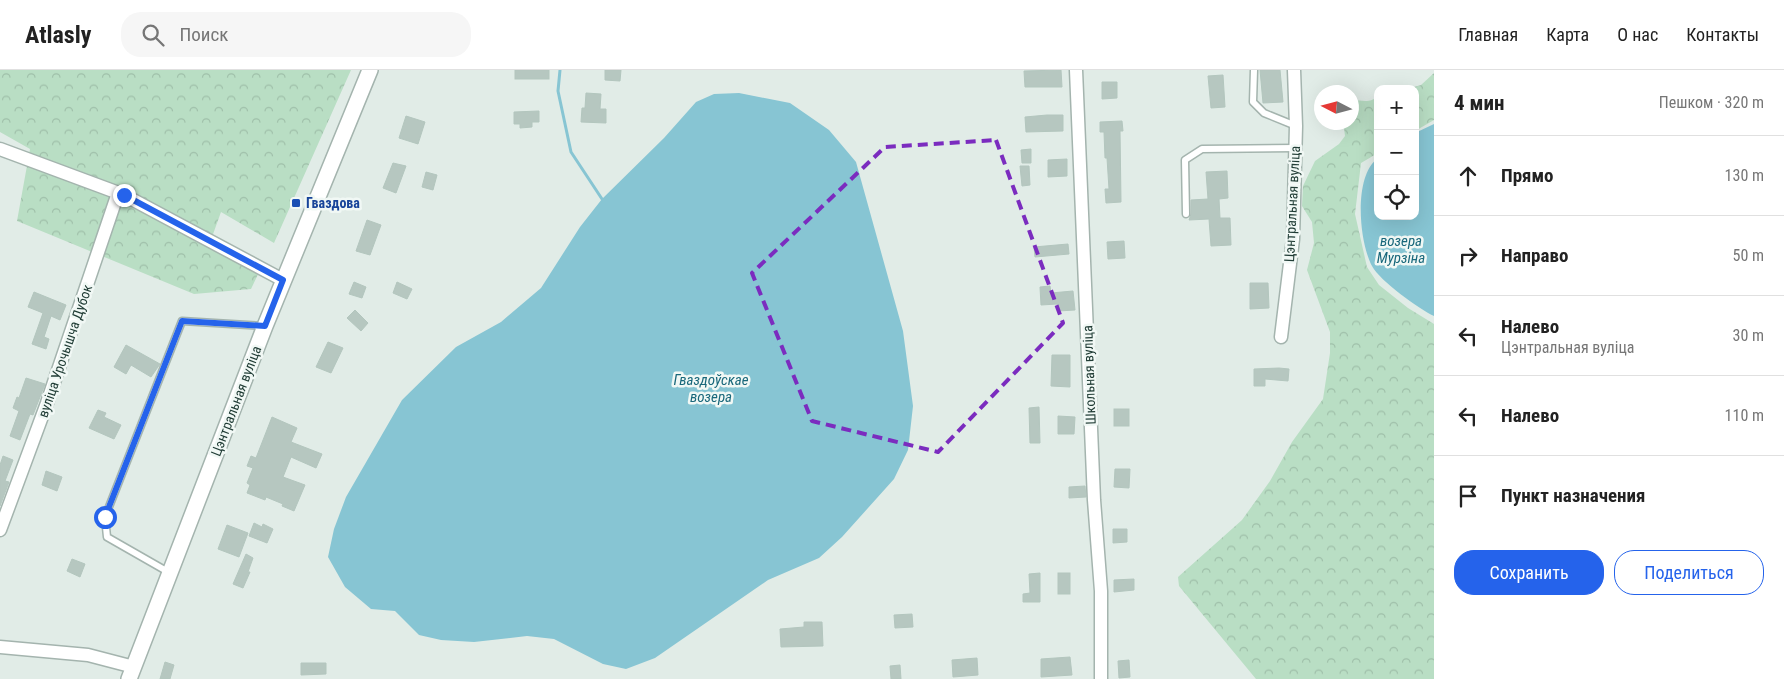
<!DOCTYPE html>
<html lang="ru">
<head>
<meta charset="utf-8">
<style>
  :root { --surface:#fff; --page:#f6f6f6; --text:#222; --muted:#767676; --line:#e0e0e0; --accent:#2563eb }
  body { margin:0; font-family:"Roboto Condensed",sans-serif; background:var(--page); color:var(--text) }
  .controls { position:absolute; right:15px; top:15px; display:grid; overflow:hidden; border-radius:10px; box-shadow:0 5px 20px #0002 }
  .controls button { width:45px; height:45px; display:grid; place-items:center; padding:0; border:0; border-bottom:1px solid var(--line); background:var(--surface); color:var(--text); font:25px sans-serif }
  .compass { position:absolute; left:1314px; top:15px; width:45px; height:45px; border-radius:50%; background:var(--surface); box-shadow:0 5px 20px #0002; rotate:276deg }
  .stop { position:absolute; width:15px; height:15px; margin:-11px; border:4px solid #2563eb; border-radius:50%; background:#fff }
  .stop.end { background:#2563eb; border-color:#fff; box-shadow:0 1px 5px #0008 }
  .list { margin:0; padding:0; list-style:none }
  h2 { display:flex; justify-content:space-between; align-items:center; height:65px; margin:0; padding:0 20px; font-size:21px }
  h2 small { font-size:16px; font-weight:400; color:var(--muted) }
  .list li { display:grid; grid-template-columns:32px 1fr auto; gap:15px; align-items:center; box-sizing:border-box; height:80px; padding:0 20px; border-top:1px solid var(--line) }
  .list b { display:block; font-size:19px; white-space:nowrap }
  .list p { margin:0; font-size:16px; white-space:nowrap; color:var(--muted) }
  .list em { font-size:16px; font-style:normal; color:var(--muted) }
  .actions { display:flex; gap:10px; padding:15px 20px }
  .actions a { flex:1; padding:11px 0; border:1px solid var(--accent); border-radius:20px; text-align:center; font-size:18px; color:var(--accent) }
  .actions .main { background:var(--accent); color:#fff }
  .icon { flex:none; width:28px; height:28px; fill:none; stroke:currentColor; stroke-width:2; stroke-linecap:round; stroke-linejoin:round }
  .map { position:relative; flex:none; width:1434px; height:609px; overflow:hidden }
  header { display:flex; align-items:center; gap:30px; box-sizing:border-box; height:70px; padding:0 25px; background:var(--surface); border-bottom:1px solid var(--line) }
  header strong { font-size:24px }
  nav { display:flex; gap:28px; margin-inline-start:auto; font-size:18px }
  .search { width:350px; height:45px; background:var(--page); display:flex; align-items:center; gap:12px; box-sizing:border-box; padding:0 18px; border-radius:20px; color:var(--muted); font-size:19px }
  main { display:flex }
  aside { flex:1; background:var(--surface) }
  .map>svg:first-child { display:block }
</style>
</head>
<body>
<header>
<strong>Atlasly</strong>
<div class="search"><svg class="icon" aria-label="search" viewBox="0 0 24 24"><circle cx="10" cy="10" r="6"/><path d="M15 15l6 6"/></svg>Поиск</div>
<nav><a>Главная</a><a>Карта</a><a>О нас</a><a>Контакты</a></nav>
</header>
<main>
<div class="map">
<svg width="1434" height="609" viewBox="0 0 1434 609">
  <defs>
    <pattern id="forest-crowns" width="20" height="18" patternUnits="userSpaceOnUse" patternTransform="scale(1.25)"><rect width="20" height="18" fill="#b9dec4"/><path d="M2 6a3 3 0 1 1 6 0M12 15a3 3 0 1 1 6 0" fill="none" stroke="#9fbfa9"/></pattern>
  </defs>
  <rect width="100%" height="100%" fill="#e1ece7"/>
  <!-- forest -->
  <g fill="url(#forest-crowns)">
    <path d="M 0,0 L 351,0 L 274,173 L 221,142 L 212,167 L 261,198 L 251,219 L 194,224 L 17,151 L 30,79 L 0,62 Z"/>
    <path d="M 1434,3 L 1434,50 L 1415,61 L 1415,19 L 1407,19 L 1421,15 Z"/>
    <path d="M 1378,26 L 1378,83 L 1361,93 L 1355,144 L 1367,197 L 1379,215 L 1408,238 L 1434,254 L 1434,609 L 1256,609 L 1179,516 L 1178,507 L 1242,450 L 1270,411 L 1292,372 L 1323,329 L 1330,283 L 1330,262 L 1307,200 L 1314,173 L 1312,152 L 1302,136 L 1303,116 L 1315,91 L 1339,74 L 1345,66 L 1344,58 L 1333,53 L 1352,52 L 1352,30 C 1361,30 1370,34 1378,26 Z"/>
  </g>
  <!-- water -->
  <g fill="#87c5d3">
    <path d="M 739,23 L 790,33 L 829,60 L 856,92 L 903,261 L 913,336 L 908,380 L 894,409 L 842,467 L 819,488 L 768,510 L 655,588 L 626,599 L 603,594 L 554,569 L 527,566 L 474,572 L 441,570 L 419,565 L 395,541 L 371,539 L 345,517 L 328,487 L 334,459 L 346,427 L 402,330 L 456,277 L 501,252 L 541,218 L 580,157 L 602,129 L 664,68 L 696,32 L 714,24 Z"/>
    <path d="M 1434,54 L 1434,246 C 1419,239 1380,211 1372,196 C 1359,172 1353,106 1378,88 L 1378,146 L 1415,146 L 1415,63 Z"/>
  </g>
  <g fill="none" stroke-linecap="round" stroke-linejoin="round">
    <!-- stream -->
    <path stroke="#87c5d3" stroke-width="3" d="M 560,0 L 558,21 L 571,82 L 602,129"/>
  </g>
  <!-- building -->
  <g fill="#b6c7c0" stroke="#b3c6be">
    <rect x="515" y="0" width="34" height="9"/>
    <path d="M 605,0 L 621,0 L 620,11 L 605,10 Z"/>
    <path d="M 1061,0 L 1062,17 L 1025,17 L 1024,1 Z"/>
    <path d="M 1260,0 L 1280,0 L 1283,32 L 1263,33 Z"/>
    <path d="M 1223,5 L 1225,37 L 1211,38 L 1208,6 Z"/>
    <path d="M 1102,12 L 1117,12 L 1117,28 L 1102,29 Z"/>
    <path d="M 586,23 L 601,24 L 600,39 L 606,39 L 606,53 L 581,52 L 582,38 L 585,38 Z"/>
    <path d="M 539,41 L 539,52 L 532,52 L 532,57 L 520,58 L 520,54 L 514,54 L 514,42 Z"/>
    <path d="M 1047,45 L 1063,45 L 1063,61 L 1026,62 L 1025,47 Z"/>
    <path d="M 406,46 L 425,52 L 418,74 L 399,68 Z"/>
    <path d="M 1122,51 L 1123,61 L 1120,61 L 1121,132 L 1106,133 L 1105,119 L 1109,119 L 1107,88 L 1105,88 L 1104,62 L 1100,62 L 1100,52 Z"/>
    <path d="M 1031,79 L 1031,93 L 1022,93 L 1021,80 Z"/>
    <path d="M 1067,89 L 1067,106 L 1048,107 L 1048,90 Z"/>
    <path d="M 393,93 L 406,96 L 396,123 L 383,118 Z"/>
    <path d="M 1020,96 L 1029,96 L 1030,115 L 1022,116 Z"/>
    <path d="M 1227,101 L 1228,128 L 1219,129 L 1220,148 L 1230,148 L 1231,175 L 1211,176 L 1209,149 L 1189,150 L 1191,144 L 1191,130 L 1208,129 L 1206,102 Z"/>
    <path d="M 426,102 L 437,105 L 433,120 L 422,117 Z"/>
    <path d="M 367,150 L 381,155 L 370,185 L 356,181 Z"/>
    <path d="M 1124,171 L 1125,188 L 1108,189 L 1107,172 Z"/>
    <path d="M 1068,174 L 1069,184 L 1035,187 L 1034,177 Z"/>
    <path d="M 354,212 L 366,217 L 362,228 L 349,224 Z"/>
    <path d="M 397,212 L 412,219 L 407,229 L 393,223 Z"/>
    <path d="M 1250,213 L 1268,213 L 1269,238 L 1250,239 Z"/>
    <path d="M 1050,216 L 1051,223 L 1073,221 L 1075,240 L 1058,241 L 1057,234 L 1041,235 L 1040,217 Z"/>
    <path d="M 34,222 L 66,235 L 60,250 L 51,246 L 44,267 L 49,269 L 46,279 L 32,274 L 43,243 L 28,237 Z"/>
    <path d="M 355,240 L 368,253 L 361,261 L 347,248 Z"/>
    <path d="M 328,272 L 343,278 L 331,303 L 316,297 Z"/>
    <path d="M 126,275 L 160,294 L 151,307 L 131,295 L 126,304 L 114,297 Z"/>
    <path d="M 1052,285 L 1070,285 L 1070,317 L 1051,316 Z"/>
    <path d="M 1279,298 L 1289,299 L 1288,311 L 1265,309 L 1265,316 L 1254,316 L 1254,299 Z"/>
    <path d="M 26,308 L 45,314 L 33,345 L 30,344 L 20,370 L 10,366 L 19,341 L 13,338 L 17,327 L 19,328 Z"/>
    <path d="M 1039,337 L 1040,373 L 1030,373 L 1029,338 Z"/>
    <rect x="1114" y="339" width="15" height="17"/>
    <path d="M 98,340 L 106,343 L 104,347 L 121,355 L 114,369 L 89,358 Z"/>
    <path d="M 1058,346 L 1075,347 L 1074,364 L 1058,364 Z"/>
    <path d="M 272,347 L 297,358 L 291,372 L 322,384 L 316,398 L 291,387 L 283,407 L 305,415 L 294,441 L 282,436 L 283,434 L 266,427 L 265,430 L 247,423 L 250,415 L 247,413 L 253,398 L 247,396 L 251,386 L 256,388 Z"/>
    <path d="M 3,386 L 13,390 L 5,411 L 9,412 L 0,436 L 0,395 Z"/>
    <path d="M 1115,399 L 1130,399 L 1129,418 L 1114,417 Z"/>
    <path d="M 46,401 L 62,407 L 57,421 L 42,415 Z"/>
    <path d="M 1085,416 L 1086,427 L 1069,428 L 1069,417 Z"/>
    <path d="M 254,453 L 262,457 L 263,454 L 273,459 L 267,473 L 249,466 Z"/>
    <path d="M 227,455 L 248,463 L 239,487 L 218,479 Z"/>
    <path d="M 1113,459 L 1127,459 L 1127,472 L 1113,473 Z"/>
    <path d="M 246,484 L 253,488 L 248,502 L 250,502 L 243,518 L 233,514 Z"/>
    <path d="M 72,489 L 85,494 L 80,507 L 67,501 Z"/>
    <path d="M 1040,503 L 1040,532 L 1023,532 L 1023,524 L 1030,523 L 1029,504 Z"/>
    <rect x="1058" y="503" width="12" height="21"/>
    <path d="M 1134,509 L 1134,520 L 1114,522 L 1114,510 Z"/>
    <path d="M 912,544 L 913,557 L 895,558 L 894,545 Z"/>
    <path d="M 804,552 L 822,552 L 823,576 L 781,577 L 780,559 L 804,557 Z"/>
    <path d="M 1070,587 L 1072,605 L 1041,607 L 1041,589 Z"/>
    <path d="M 977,588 L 978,605 L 953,607 L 952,590 Z"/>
    <path d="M 1129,590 L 1130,607 L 1119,608 L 1118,591 Z"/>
    <path d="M 165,592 L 174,595 L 170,609 L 160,609 Z"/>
    <path d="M 301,593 L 326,593 L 326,604 L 301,605 Z"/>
    <path d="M 900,595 L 901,609 L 891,609 L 890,596 Z"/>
  </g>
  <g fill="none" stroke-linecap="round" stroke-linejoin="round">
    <defs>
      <g id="service">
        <path d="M 1254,0 L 1253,32 L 1264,43 L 1296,56"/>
        <path d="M 1186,144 L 1185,90 L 1202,79 L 1296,78"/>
        <path d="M 170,503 L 107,467 L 105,447 L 182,251 L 263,256"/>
      </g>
      <g id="minor">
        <path d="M 1076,0 L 1094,430 L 1101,521 L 1101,609"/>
        <path d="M 0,79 L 124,125 L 283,210"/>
        <path d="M 1281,267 L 1293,169 L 1296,56 L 1294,0"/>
        <path d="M 0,460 L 47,333 L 118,123"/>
        <path d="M 0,577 L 88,585 L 134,597"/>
      </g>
      <path id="tertiary" d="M 129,609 L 265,256 L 370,0"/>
    </defs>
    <!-- service casing -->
    <use href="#service" stroke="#a4b4ae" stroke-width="9"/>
    <!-- minor casing -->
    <use href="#minor" stroke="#a4b4ae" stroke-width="15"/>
    <!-- tertiary casing -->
    <use href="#tertiary" stroke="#a4b4ae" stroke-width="18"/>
    <!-- service -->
    <use href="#service" stroke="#fff" stroke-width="6"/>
    <!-- minor -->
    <use href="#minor" stroke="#fff" stroke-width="12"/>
    <!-- tertiary -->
    <use href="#tertiary" stroke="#fff" stroke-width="15"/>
  </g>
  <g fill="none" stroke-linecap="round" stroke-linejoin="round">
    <!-- route -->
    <path stroke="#2563eb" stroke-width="6" d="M 105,447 L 182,251 L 265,256 L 283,210 L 124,125"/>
  </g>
  <!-- marked area -->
  <path fill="none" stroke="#7b2cbf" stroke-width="4" stroke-dasharray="10 6" stroke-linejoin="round" d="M 996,70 L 1063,253 L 938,382 L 812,351 L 752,203 L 885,77 Z"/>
  <!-- markers -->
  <rect fill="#1a4fb4" stroke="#f1f8f5" stroke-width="2" x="291" y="128" width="10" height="10" rx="2.5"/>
  <g text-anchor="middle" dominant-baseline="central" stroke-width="5" stroke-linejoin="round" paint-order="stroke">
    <!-- transit labels -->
    <g font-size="14" font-weight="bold" fill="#164399" stroke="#f1f8f5" text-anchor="start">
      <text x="306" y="133">Гваздова</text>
    </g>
    <!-- street labels -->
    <g font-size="14" fill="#213d36" stroke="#f1f8f5">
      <text transform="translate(1292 134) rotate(-87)">Цэнтральная вуліца</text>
      <text transform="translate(65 281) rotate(-71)">вуліца Урочышча Дубок</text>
      <text transform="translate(1089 305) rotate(-92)">Школьная вуліца</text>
      <text transform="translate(236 331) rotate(-69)">Цэнтральная вуліца</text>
    </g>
    <!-- water labels -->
    <g font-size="15" font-style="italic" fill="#19687b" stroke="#f1f8f5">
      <text x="1401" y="171">возера<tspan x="1401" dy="17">Мурзіна</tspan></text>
      <text x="711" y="310">Гваздоўскае<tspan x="711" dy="17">возера</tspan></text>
    </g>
  </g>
</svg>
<div class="controls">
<button>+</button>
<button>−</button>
<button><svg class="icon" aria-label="locate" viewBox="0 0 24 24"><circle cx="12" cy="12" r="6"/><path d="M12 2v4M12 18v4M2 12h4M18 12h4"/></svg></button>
</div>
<svg class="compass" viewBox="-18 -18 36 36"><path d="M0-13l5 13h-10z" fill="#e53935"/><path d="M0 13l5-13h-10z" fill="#767676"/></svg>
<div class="stop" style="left:105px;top:447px"></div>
<div class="stop end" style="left:124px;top:125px"></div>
</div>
<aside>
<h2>4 мин<small>Пешком · 320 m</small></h2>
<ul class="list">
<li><svg class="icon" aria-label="ahead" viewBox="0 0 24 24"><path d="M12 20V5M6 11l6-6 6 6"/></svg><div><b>Прямо</b></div><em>130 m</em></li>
<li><svg class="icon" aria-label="right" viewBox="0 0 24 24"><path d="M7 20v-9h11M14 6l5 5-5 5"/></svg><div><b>Направо</b></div><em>50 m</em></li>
<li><svg class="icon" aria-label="left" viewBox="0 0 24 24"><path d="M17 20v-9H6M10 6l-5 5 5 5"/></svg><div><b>Налево</b><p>Цэнтральная вуліца</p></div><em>30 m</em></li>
<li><svg class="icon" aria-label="left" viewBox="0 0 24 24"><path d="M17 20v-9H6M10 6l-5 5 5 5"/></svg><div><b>Налево</b></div><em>110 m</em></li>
<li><svg class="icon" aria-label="arrive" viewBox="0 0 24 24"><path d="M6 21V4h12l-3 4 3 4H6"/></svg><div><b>Пункт назначения</b></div></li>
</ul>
<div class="actions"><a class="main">Сохранить</a><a>Поделиться</a></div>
</aside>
</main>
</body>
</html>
